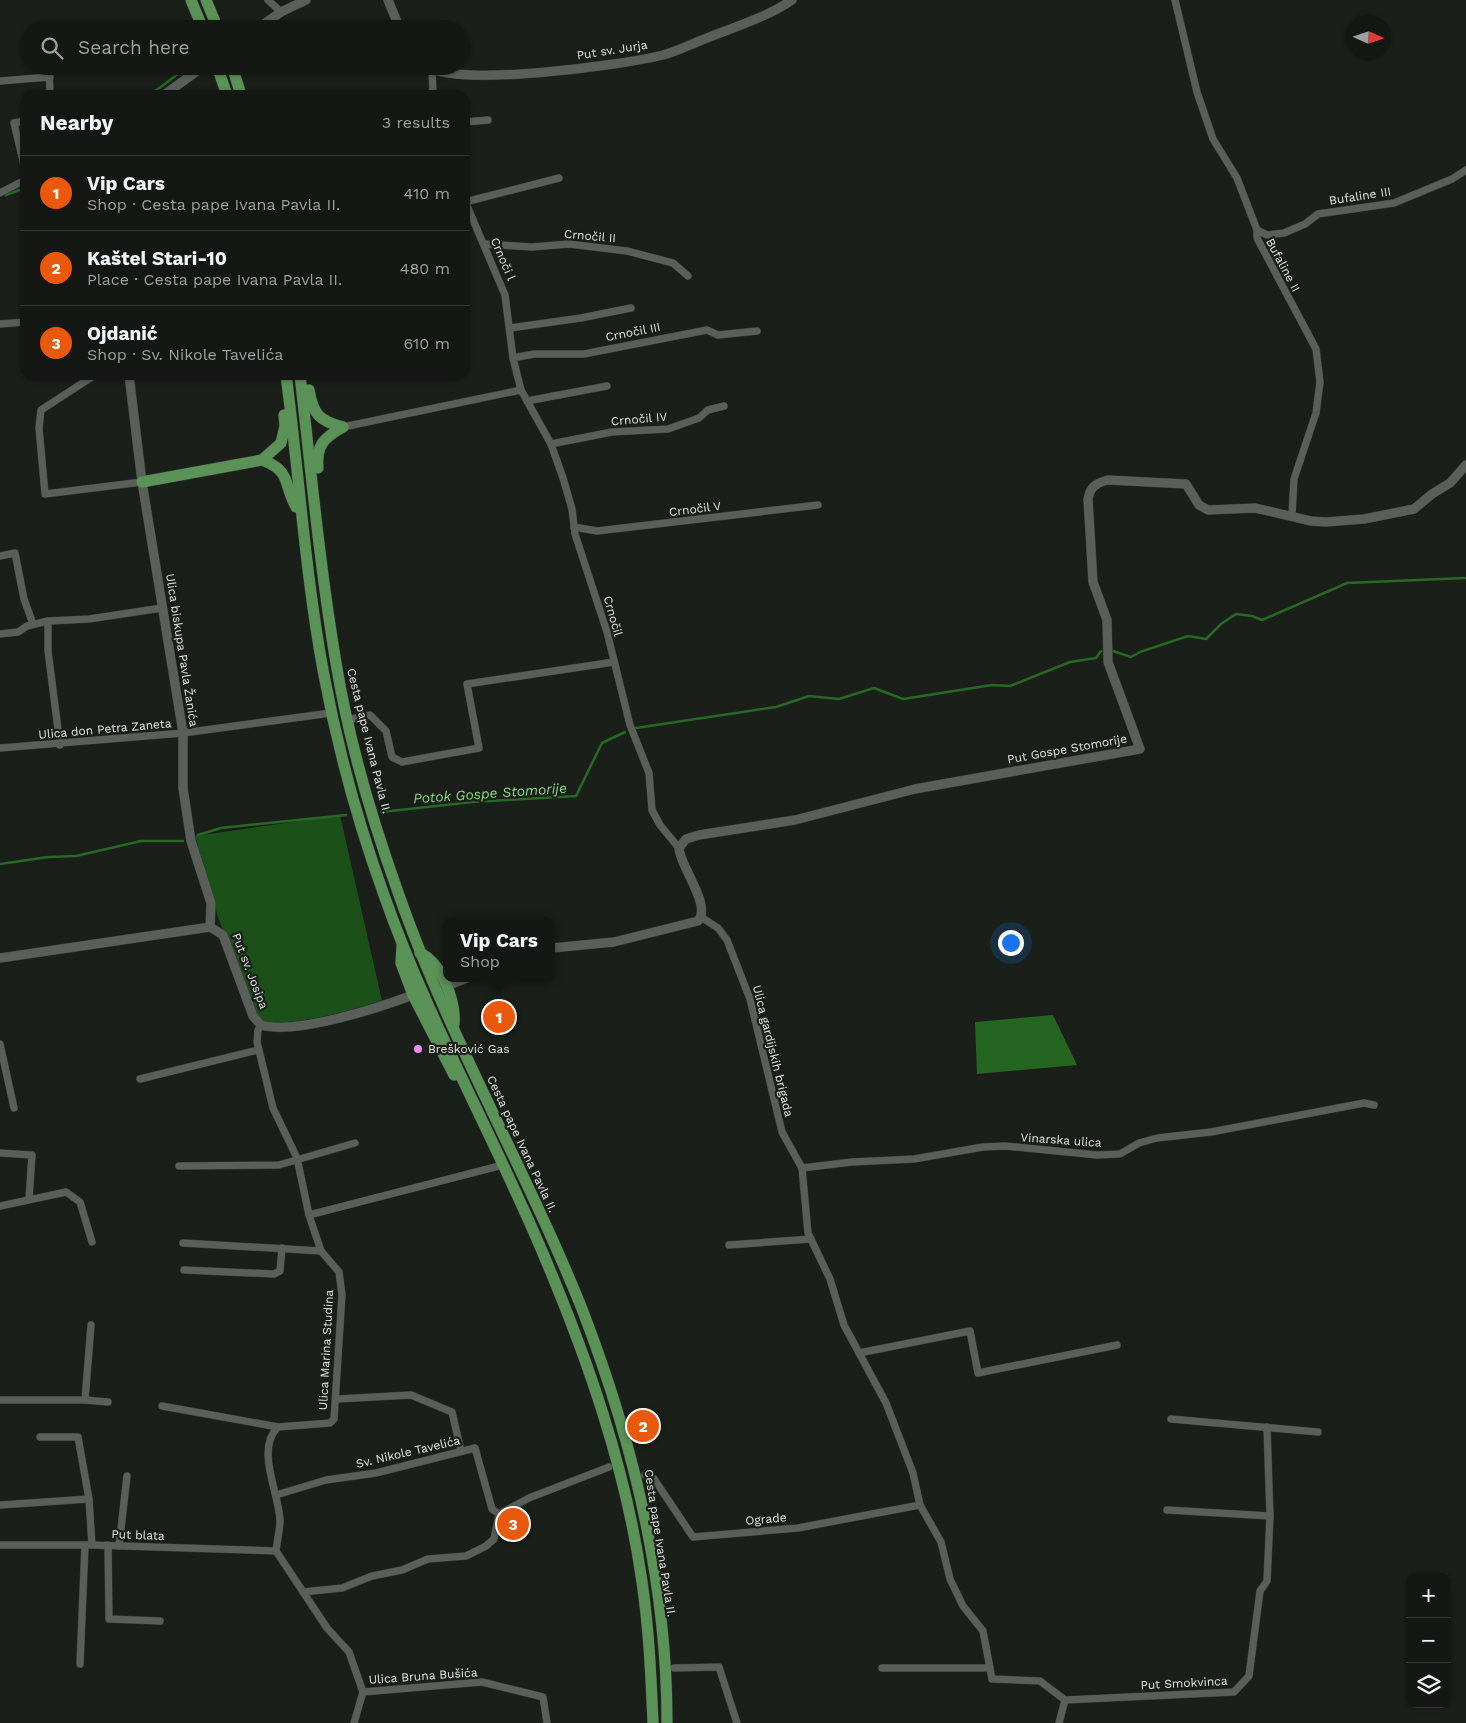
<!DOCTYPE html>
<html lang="en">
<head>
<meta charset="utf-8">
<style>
  :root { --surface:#141713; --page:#1d201c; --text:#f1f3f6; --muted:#9d9fa0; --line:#333633; --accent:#ea580c }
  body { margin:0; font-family:"Work Sans",sans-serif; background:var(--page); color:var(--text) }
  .controls { position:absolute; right:15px; bottom:15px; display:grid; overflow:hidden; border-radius:10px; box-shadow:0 1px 4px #0004 }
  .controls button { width:45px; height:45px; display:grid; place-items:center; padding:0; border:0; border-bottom:1px solid var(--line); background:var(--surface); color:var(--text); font:25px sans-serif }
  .compass { position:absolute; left:1346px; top:15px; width:45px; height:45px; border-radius:50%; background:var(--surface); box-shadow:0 1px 4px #0004; rotate:93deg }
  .you { position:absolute; left:1010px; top:942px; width:18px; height:18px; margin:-12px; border:4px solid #fff; border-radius:50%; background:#1a73e8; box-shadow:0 0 0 8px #1a73e833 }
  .badge { display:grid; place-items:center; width:32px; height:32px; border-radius:50%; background:var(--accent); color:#fff; font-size:16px; font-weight:700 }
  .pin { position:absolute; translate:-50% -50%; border:2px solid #fff; box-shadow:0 1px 5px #0006 }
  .popup { position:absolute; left:443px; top:917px; width:112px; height:65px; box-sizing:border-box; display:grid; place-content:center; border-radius:10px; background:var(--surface); filter:drop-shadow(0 1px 4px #0005); font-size:16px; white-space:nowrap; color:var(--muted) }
  .popup b { font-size:19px; color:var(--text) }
  .popup::after { content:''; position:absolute; left:50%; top:100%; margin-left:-10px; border:10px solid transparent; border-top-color:var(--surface) }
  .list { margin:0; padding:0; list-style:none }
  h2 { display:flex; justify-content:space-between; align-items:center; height:65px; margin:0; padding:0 20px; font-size:21px }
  h2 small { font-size:16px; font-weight:400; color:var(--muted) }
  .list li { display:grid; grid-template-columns:32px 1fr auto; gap:15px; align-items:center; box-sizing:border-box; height:75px; padding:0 20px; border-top:1px solid var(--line) }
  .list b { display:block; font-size:19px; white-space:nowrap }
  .list p { margin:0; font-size:16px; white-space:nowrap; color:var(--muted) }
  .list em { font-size:16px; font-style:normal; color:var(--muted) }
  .icon { flex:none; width:28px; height:28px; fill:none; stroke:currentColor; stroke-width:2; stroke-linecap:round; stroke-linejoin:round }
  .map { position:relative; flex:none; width:1466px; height:1723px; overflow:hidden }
  .search { position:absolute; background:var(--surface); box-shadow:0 1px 4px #0004; left:20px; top:20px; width:450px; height:55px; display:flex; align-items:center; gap:12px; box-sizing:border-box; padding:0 18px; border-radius:28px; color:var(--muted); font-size:19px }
  .panel { position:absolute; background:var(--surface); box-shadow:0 1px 4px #0004; left:20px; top:90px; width:450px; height:290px; border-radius:15px }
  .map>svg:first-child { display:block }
</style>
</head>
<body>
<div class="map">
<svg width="1466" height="1723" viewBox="0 0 1466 1723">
  <rect width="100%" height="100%" fill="#1a1f19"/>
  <!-- green -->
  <path fill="#1b5119" d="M 340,815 L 382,1001 C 343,1012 305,1024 264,1023 L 253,1010 L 218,917 L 195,836 Z"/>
  <!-- forest -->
  <path fill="#256522" d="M 1053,1015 L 1077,1065 L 977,1074 L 975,1022 Z"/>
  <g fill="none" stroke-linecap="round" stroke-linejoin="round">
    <!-- stream -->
    <g stroke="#276824" stroke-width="2.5">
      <path d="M 150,95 L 178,74"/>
      <path d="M 6,195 L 25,188"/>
      <path d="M 1113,651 L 1131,657 L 1140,652 L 1188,636 L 1206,639 L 1221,624 L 1236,614 L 1252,616 L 1262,620 L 1347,583 L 1465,578"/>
      <path d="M 636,728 L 776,707 L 809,696 L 839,699 L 874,688 L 903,699 L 992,685 L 1010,686 L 1070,662 L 1096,658 L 1101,651"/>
      <path d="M 381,812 L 473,802 L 576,796 L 602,743 L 625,732"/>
      <path d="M 198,835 L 221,828 L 346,815"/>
      <path d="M 0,864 L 48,857 L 76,856 L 141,841 L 183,841"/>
    </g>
    <defs>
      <g id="minor">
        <path d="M 268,0 L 281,12"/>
        <path d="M 1175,0 L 1197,92 L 1213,139 L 1237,178 L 1257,230 L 1257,238 L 1316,349 L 1320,382 L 1316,413 L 1294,479 L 1292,515"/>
        <path d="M 49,66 L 50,95"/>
        <path d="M 432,70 L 433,95"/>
        <path d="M 0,81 L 50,77"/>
        <path d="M 25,121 L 14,123 L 25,169"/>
        <path d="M 465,122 L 488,120"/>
        <path d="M 0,193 L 25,180"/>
        <path d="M 465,201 L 505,295 L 513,358 L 521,390 L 551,444 L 563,478 L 572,509 L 575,534 L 607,632 L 630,725 L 649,773 L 652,810 L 660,825 L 679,848"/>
        <path d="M 465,202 L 559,178"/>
        <path d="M 1257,230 L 1267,235 L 1284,233 L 1305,224 L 1318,214 L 1394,203 L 1452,179 L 1466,170"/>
        <path d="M 484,244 L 532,247 L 569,244 L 627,251 L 673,263 L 688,276"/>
        <path d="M 0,324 L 25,322"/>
        <path d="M 510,328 L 581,318 L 631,308"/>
        <path d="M 513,358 L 534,354 L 584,354 L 707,330 L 718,335 L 757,331"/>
        <path d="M 95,375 L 41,410 L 39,428 L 45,494 L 142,482"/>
        <path d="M 527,401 L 607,386"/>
        <path d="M 343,427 L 521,390"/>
        <path d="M 551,444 L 612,432 L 668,429 L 699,418 L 708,410 L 724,406"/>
        <path d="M 574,527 L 597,531 L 818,505"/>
        <path d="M 0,556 L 15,553 L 24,599 L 33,624"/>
        <path d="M 48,621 L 48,651 L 60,745"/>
        <path d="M 0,634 L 18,632 L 27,626 L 48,621 L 89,619 L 162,608"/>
        <path d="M 348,720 L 370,715 L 386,731 L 392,757 L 402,762 L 479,748 L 467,684 L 614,662"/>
        <path d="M 0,748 L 183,733 L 331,713"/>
        <path d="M 701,917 L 718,928 L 727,940 L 750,999 L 782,1132 L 802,1168 L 808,1233 L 830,1279 L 844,1325 L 886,1403 L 913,1473 L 920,1505 L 941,1542 L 950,1579 L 963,1606 L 983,1631 L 992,1679 L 1040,1681 L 1065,1700"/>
        <path d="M 261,1025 L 258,1030 L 257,1042 L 273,1108 L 297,1158 L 309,1215 L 321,1251 L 339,1272 L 342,1295 L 334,1419 L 330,1423 L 278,1427 C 255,1449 279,1493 280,1520 C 280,1530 277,1541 276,1551"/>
        <path d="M 0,1044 L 14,1108"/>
        <path d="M 140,1079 L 258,1050"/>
        <path d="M 0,1153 L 32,1155 L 29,1199"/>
        <path d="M 179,1166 L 279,1165 L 355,1143"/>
        <path d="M 802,1168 L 852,1162 L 914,1159 L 983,1147 L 1005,1146 L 1097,1155 L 1120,1154 L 1139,1143 L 1157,1138 L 1211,1132 L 1364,1103 L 1374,1105"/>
        <path d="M 0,1206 L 66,1192 L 80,1202 L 92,1242"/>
        <path d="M 309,1215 L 503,1165"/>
        <path d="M 183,1243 L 321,1251"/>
        <path d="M 729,1245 L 811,1239"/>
        <path d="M 184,1270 L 274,1274 L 280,1271 L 282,1248"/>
        <path d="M 859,1353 L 970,1331 L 978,1373 L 1117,1345"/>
        <path d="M 337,1399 L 411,1395 L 452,1412 L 461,1451"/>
        <path d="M 0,1400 L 85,1400 L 91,1325"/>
        <path d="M 85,1400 L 108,1402"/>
        <path d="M 162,1406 L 278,1427"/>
        <path d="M 1171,1419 L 1318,1432"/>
        <path d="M 40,1437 L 78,1437 L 89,1499 L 92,1545"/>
        <path d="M 645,1475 L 652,1476 L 693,1537 L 798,1528 L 920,1505"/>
        <path d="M 276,1495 L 326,1480 L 376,1473 L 475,1448 L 492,1509 L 499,1514"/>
        <path d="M 0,1505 L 89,1499"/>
        <path d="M 1167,1510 L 1270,1516"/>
        <path d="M 0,1545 L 92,1545 L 276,1551"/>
        <path d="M 108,1545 L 109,1619 L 160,1621"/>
        <path d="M 119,1546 L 127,1476"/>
        <path d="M 276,1551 L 327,1628 L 349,1652 L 363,1692 L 354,1723"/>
        <path d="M 303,1592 L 342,1588 L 372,1576 L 402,1570 L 428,1559 L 466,1556 L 486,1546 L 494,1539 L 499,1514 L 529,1498 L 609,1467"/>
        <path d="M 80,1664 L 85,1545"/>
        <path d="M 674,1668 L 719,1667 L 737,1723"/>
        <path d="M 882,1668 L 989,1668"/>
        <path d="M 363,1692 L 482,1682 L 543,1697 L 547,1723"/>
        <path d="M 1065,1700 L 1234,1692 L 1249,1676 L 1260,1591 L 1267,1581 L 1270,1516 L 1267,1427"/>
        <path d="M 1059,1723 L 1065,1700"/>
      </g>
      <g id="tertiary">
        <path d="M 388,0 L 400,29"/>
        <path d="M 257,29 L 281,12 L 306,0"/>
        <path d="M 427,66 C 457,88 623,65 663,55 C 676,52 689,45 702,40 C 731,28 766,18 792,0"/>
        <path d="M 164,95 L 204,66"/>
        <path d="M 129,375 L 142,482 L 183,733 L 183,788 L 191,841 L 211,903 L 210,927"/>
        <path d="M 552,948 L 614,942 L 698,921 C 712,905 680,867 679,848 L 686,839 L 699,835 L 795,820 L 915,789 L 1140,749 L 1108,662 L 1107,620 L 1093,582 L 1088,499 C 1090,487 1096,483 1108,480 L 1186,484 L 1199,505 L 1208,510 L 1255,508 L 1311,521 L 1326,522 L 1364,519 L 1414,509 L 1432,494 L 1450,483 L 1466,465"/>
        <path d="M 0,958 L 210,927 L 223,935 L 253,1016 L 261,1025 C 296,1035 378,1008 413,995"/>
        <path d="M 446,986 L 467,978"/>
      </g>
      <g id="primary">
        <path d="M 191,0 L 203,29"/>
        <path d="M 206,0 L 218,29"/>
        <path d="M 217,66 L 227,95"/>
        <path d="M 232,66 L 241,95"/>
        <path d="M 286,375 C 299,473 305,572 323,670 C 337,746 358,823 384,895 C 427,1018 491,1131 542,1251 C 587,1357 626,1468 642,1582 C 649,1629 651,1676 653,1723"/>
        <path d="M 300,375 C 311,471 320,568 336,663 C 349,742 372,820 399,895 C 449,1038 526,1169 582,1309 C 633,1441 667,1581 667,1723"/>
        <path d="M 309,390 C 313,414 319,421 343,427"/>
        <path d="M 262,460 C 292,471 283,484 296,507"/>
        <path d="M 318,468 C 316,446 323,438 343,427"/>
        <path d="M 142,482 L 262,460 L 281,443 L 285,426 L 284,415"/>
        <path d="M 402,946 L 401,963 L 413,995 L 454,1075"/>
        <path d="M 420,953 C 442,963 456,1002 454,1024"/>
      </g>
    </defs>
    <!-- minor casing -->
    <use href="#minor" stroke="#363a36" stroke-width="8"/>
    <!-- tertiary casing -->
    <use href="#tertiary" stroke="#363a36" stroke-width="10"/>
    <!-- primary casing -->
    <use href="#primary" stroke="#363a36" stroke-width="12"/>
    <!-- minor -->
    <use href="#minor" stroke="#5a6059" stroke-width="7"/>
    <!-- tertiary -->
    <use href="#tertiary" stroke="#5a6059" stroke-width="9"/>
    <!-- primary -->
    <use href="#primary" stroke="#5b9257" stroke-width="11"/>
  </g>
  <!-- markers -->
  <circle fill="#ed8cfa" stroke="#1a1f19" stroke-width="2" cx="418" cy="1049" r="5"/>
  <g text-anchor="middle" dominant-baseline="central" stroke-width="4.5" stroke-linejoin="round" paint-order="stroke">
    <!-- street labels -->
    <g font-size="12" fill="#e2e6e2" stroke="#1a1f19">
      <text transform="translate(612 50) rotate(-9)">Put sv. Jurja</text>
      <text transform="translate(1360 196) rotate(-9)">Bufaline III</text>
      <text transform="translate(590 236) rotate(5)">Crnočil II</text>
      <text transform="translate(503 259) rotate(67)">Crnoči l</text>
      <text transform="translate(1283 265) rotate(62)">Bufaline II</text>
      <text transform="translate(633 332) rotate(-11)">Crnočil III</text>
      <text transform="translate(639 419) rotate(-5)">Crnočil IV</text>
      <text transform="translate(695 509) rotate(-7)">Crnočil V</text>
      <text transform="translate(613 616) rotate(74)">Crnočil</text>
      <text transform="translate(182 650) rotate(81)">Ulica biskupa Pavla Žanića</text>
      <text transform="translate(105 729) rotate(-5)">Ulica don Petra Zaneta</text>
      <text transform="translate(369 741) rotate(76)">Cesta pape Ivana Pavla II.</text>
      <text transform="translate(1067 749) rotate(-10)">Put Gospe Stomorije</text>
      <text transform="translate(250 971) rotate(69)">Put sv. Josipa</text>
      <text transform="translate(773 1051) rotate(76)">Ulica gardijskih brigada</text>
      <text transform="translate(1061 1140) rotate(4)">Vinarska ulica</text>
      <text transform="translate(522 1144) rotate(65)">Cesta pape Ivana Pavla II.</text>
      <text transform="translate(326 1350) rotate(-87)">Ulica Marina Studina</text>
      <text transform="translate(408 1452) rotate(-13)">Sv. Nikole Tavelića</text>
      <text transform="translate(766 1519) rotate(-5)">Ograde</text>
      <text transform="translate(138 1535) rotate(2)">Put blata</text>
      <text transform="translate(660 1543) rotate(81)">Cesta pape Ivana Pavla II.</text>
      <text transform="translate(423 1676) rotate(-4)">Ulica Bruna Bušića</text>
      <text transform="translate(1184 1683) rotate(-3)">Put Smokvinca</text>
    </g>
    <!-- poi labels -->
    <g font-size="12" fill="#e2e6e2" stroke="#1a1f19" text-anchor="start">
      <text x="428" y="1049">Brešković Gas</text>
    </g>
    <!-- water labels -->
    <g font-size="14" font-style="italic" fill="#84da7e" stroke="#1a1f19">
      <text transform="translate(490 793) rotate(-4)">Potok Gospe Stomorije</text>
    </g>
  </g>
</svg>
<div class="controls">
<button>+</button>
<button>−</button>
<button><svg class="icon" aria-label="layers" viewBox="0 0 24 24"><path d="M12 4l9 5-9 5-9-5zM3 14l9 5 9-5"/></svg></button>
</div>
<svg class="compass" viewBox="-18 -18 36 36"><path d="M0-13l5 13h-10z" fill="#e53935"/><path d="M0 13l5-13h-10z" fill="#9d9fa0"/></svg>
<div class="you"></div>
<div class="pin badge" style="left:499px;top:1017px">1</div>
<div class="popup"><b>Vip Cars</b>Shop</div>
<div class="pin badge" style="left:643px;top:1426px">2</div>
<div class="pin badge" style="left:513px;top:1524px">3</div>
<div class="search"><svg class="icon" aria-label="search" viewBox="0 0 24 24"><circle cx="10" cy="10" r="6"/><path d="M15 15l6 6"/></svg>Search here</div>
<section class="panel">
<h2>Nearby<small>3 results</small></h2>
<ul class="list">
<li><span class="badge">1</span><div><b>Vip Cars</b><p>Shop · Cesta pape Ivana Pavla II.</p></div><em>410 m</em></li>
<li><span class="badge">2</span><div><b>Kaštel Stari-10</b><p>Place · Cesta pape Ivana Pavla II.</p></div><em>480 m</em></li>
<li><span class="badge">3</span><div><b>Ojdanić</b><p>Shop · Sv. Nikole Tavelića</p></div><em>610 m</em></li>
</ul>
</section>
</div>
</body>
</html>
